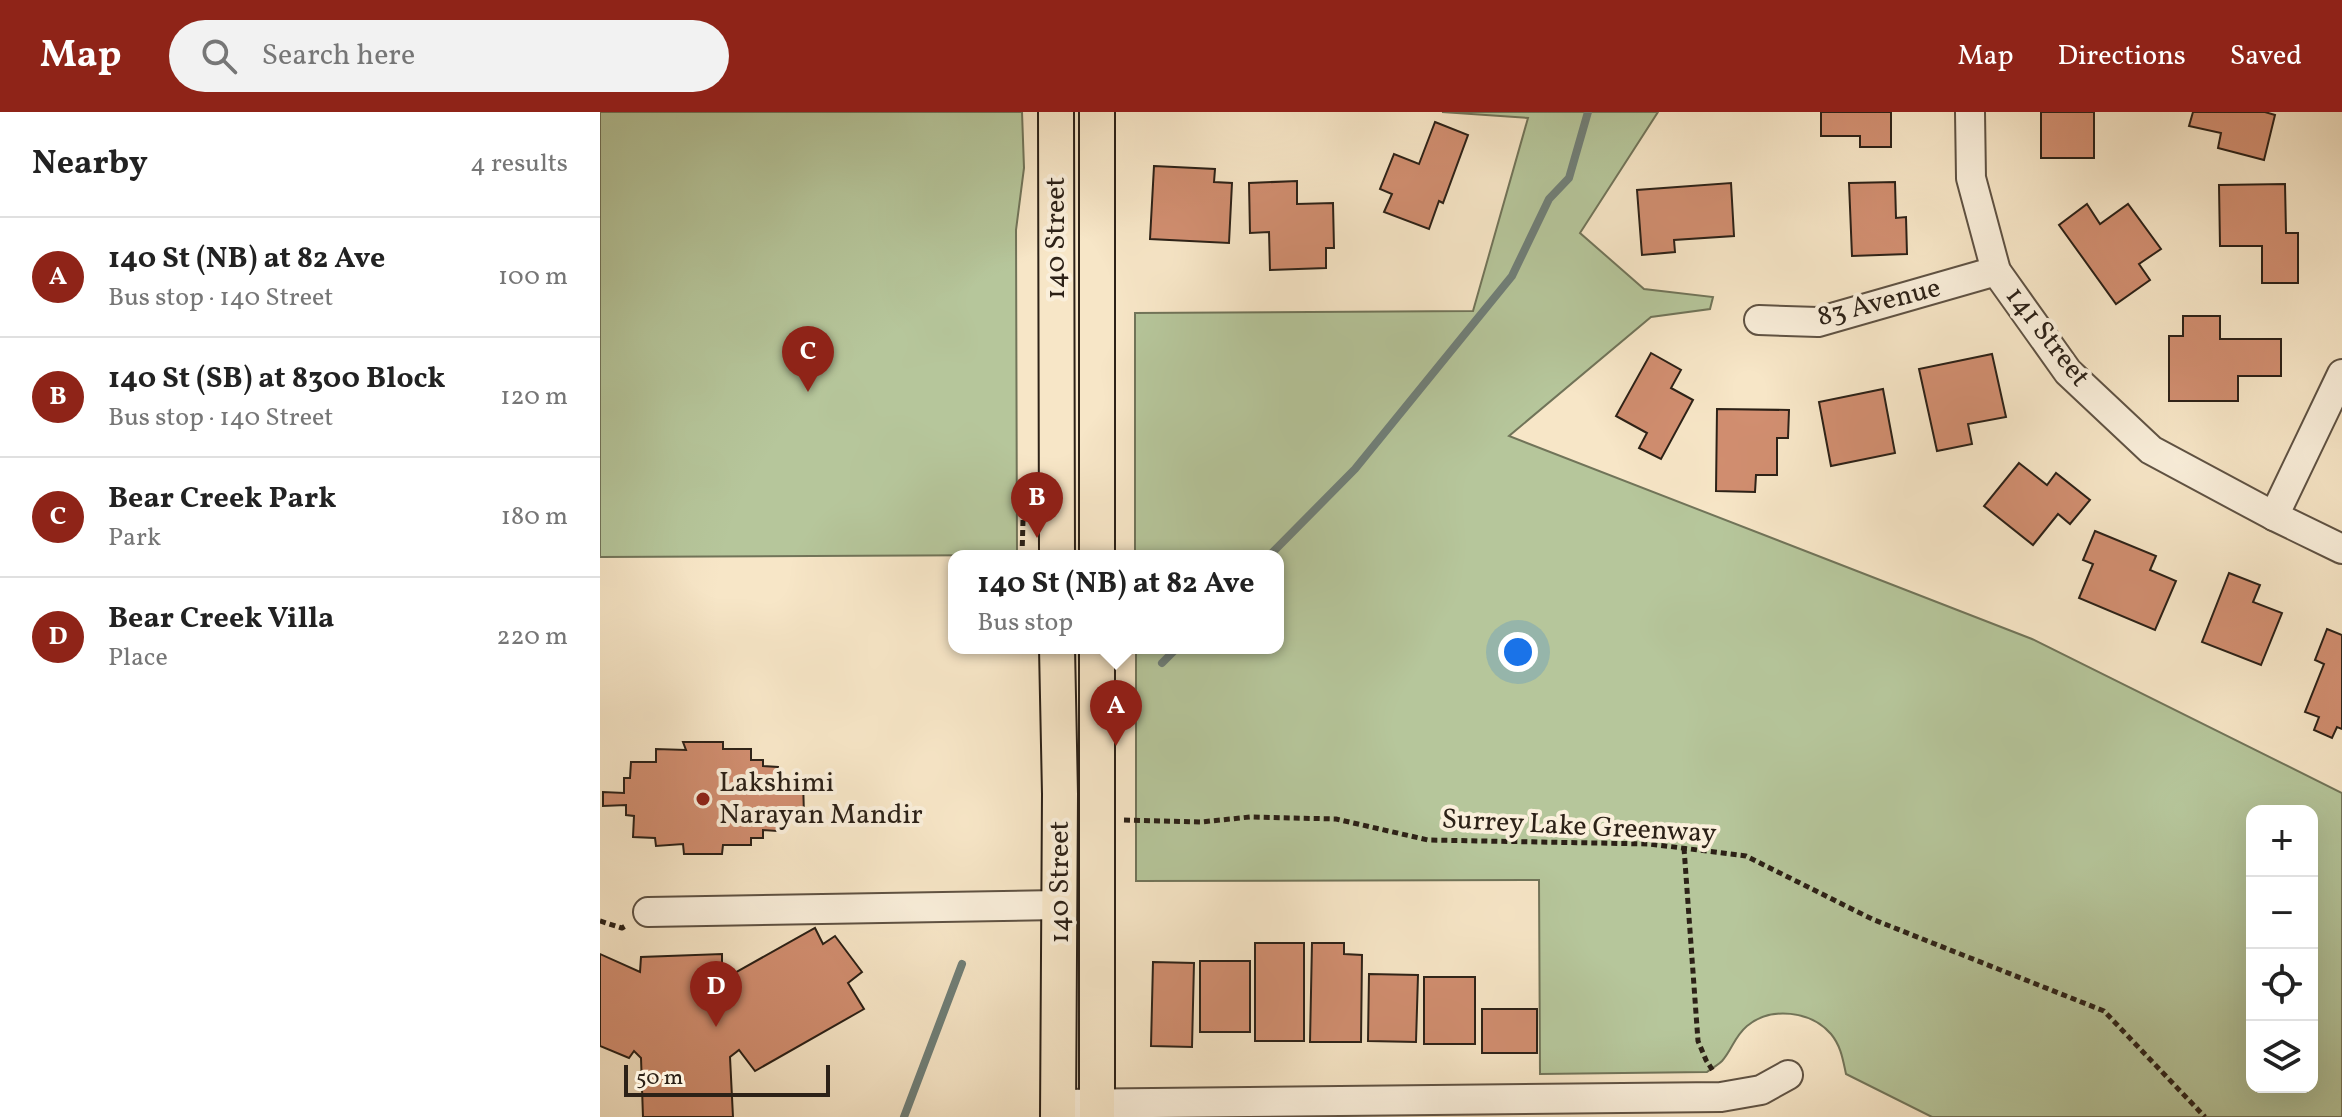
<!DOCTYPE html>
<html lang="en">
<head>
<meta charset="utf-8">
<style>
  :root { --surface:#fff; --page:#f2f2f2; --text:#222; --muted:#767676; --line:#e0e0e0; --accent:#8f2418 }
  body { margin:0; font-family:Vollkorn,serif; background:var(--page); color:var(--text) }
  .controls { position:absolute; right:24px; bottom:24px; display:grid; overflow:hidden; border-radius:16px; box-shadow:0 8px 32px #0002 }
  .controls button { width:72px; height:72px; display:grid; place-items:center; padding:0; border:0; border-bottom:2px solid var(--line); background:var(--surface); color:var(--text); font:40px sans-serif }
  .scale { position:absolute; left:24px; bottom:20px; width:206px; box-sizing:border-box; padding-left:8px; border:4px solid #2c2117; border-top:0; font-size:22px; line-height:28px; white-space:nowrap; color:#2c2117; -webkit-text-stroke:6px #faefdb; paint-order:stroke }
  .you { position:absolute; left:918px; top:540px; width:28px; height:28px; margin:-20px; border:6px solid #fff; border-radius:50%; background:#1a73e8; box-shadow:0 0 0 12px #1a73e833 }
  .badge { display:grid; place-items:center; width:52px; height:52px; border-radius:50%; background:var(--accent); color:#fff; font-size:26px; font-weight:700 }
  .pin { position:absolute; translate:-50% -66px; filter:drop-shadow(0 2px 4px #0008) }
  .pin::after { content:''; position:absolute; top:42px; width:28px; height:24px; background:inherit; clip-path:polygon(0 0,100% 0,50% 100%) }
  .popup { position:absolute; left:348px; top:438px; width:336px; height:104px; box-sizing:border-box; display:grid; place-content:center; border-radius:16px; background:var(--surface); filter:drop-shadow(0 2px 6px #0005); font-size:26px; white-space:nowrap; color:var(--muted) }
  .popup b { font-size:30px; color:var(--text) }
  .popup::after { content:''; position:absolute; left:50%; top:100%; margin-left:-16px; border:16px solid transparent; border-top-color:var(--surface) }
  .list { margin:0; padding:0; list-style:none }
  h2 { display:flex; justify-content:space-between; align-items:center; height:104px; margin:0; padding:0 32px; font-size:34px }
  h2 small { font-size:26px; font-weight:400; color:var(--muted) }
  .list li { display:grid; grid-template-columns:52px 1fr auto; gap:24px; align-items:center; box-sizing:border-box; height:120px; padding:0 32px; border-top:2px solid var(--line) }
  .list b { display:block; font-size:30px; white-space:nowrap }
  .list p { margin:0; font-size:26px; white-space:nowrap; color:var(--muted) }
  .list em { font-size:26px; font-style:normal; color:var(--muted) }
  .icon { flex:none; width:44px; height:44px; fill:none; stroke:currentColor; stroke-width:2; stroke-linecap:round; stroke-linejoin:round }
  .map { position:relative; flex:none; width:1742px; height:1005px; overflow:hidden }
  header { display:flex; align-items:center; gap:48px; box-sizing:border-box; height:112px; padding:0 40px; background:var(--accent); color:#fff }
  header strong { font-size:38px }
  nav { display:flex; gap:44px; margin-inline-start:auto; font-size:28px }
  .search { width:560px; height:72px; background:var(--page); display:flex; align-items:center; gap:20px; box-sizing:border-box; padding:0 28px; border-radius:44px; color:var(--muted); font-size:30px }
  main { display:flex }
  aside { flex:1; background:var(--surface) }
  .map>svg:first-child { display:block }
</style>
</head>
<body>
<header>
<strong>Map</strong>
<div class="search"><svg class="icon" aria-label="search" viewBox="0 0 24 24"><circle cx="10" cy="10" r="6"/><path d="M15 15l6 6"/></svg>Search here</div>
<nav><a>Map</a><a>Directions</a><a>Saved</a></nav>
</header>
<main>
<aside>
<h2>Nearby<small>4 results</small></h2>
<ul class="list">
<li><span class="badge">A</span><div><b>140 St (NB) at 82 Ave</b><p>Bus stop · 140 Street</p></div><em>100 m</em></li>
<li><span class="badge">B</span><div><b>140 St (SB) at 8300 Block</b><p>Bus stop · 140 Street</p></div><em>120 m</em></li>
<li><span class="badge">C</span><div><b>Bear Creek Park</b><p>Park</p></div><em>180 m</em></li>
<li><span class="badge">D</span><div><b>Bear Creek Villa</b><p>Place</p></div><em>220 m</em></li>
</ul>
</aside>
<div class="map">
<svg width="1742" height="1005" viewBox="0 0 1742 1005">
  <rect width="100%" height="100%" fill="#f7e6c7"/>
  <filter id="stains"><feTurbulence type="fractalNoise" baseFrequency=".0025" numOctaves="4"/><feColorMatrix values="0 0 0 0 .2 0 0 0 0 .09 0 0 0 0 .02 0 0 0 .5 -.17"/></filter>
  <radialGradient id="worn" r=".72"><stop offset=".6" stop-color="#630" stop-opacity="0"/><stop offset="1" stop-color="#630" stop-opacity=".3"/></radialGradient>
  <!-- green -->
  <g fill="#b6c69b" stroke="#717459" stroke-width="2" fill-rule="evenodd">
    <path d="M 0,0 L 422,0 L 424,56 L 416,118 L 417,443 L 0,445 Z"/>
    <path d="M 842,0 L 1058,0 L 980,121 L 1044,177 L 1113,185 L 1110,197 L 1051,205 L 909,324 L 1432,527 L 1742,681 L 1742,1005 L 1332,1005 L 1246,962 C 1243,948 1241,934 1231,922 C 1211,899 1171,894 1147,914 C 1134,925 1132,938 1122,949 C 1118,953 1111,957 1107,960 L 940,962 L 939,768 L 536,769 L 536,536 L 678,536 L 678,444 L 535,444 L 535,201 L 873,199 L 928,6 ZM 1712,699 L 1712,975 L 1652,975 L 1652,699 Z"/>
  </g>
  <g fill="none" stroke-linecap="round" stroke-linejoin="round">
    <!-- stream -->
    <g stroke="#707f78" stroke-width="8">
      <path d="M 669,444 L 755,357 L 912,164 L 949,87 L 969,66 L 988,0"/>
      <path d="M 562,551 L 577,536"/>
      <path d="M 304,1005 L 362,852"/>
    </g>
  </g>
  <!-- building -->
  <g fill="#d18e70" stroke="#2c2117" stroke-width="2">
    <path d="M 1221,0 L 1291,0 L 1291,35 L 1260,35 L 1260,24 L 1221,24 Z"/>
    <rect x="1441" y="0" width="53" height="46"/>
    <path d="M 1593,0 L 1665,0 L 1675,3 L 1664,48 L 1618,36 L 1621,21 L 1589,14 Z"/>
    <path d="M 835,10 L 868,23 L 843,91 L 839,89 L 829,117 L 784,100 L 792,82 L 780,77 L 794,42 L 819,52 Z"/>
    <path d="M 554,54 L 615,57 L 614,70 L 632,71 L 629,131 L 550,127 Z"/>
    <path d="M 697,69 L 697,92 L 733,91 L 734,136 L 726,136 L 726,156 L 670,158 L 669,120 L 650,121 L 649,71 Z"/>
    <path d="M 1295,70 L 1296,106 L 1306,105 L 1307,142 L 1252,144 L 1249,71 Z"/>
    <path d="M 1131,71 L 1134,124 L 1074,128 L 1075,140 L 1042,143 L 1037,78 Z"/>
    <path d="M 1685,72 L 1686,121 L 1698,121 L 1698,171 L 1662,171 L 1662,134 L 1620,134 L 1619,73 Z"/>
    <path d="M 1487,92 L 1500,112 L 1528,92 L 1561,137 L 1539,152 L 1550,168 L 1516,192 L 1459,113 Z"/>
    <path d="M 1583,204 L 1620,204 L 1620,227 L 1681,227 L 1681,264 L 1638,264 L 1638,289 L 1569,289 L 1569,224 L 1583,224 Z"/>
    <path d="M 1051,241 L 1081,258 L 1071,276 L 1093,288 L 1061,347 L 1039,336 L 1047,321 L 1016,304 Z"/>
    <path d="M 1392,242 L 1406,305 L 1368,312 L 1372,332 L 1337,339 L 1319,257 Z"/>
    <path d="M 1283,277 L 1295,341 L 1231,354 L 1219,290 Z"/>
    <path d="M 1117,297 L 1189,298 L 1188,326 L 1177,326 L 1177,363 L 1156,363 L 1155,380 L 1116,379 Z"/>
    <path d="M 1419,351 L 1447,373 L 1456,361 L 1490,388 L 1470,412 L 1458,402 L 1433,433 L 1384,394 Z"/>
    <path d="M 1495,419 L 1556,444 L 1550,458 L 1576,469 L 1555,518 L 1479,486 L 1493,452 L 1483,448 Z"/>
    <path d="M 1629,461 L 1660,473 L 1653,490 L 1682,501 L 1661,553 L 1602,530 Z"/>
    <path d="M 1727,517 L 1742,523 L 1742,617 L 1737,615 L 1732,626 L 1714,618 L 1719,605 L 1705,600 L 1724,552 L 1715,548 Z"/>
    <path d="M 83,630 L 123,630 L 123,637 L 151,637 L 151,648 L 163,648 L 163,654 L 178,655 L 178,668 L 203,668 L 204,703 L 177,704 L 177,719 L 163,718 L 163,726 L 151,726 L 151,733 L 123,733 L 122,742 L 84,742 L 83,732 L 56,734 L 55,726 L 33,725 L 34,704 L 26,703 L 26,693 L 3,694 L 3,680 L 24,681 L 24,666 L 30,666 L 31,650 L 56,650 L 56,637 L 86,638 Z"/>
    <path d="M 215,816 L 223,832 L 235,824 L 262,860 L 248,871 L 264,897 L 155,959 L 139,938 L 130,945 L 133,1005 L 43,1005 L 41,946 L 34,939 L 29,946 L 0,934 L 0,842 L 40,860 L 41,845 L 122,842 L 122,868 Z"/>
    <rect x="655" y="831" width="49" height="98"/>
    <path d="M 712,831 L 744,831 L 744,842 L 762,843 L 761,930 L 710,930 Z"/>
    <rect x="600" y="849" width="50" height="71"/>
    <path d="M 553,850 L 594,851 L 592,935 L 551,934 Z"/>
    <path d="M 769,862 L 818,863 L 816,930 L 768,929 Z"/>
    <rect x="824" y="865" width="51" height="67"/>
    <rect x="882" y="897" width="55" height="44"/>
  </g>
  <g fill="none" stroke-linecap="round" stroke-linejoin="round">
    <defs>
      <g id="minor">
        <path d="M 1370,0 L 1371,66 L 1396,159 L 1468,260 L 1551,338 L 1674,404 L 1742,437"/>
        <path d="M 1159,208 L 1218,210 L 1396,159"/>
        <path d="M 1674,404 L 1742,262"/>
        <path d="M 48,800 L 458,793"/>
        <path d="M 458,992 L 1121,985 L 1161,978 L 1188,963"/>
      </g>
      <g id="major">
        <path d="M 456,0 L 457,444"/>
        <path d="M 497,0 L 497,444"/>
        <path d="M 457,536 L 460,682 L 458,1005"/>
        <path d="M 497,536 L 497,1005"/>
      </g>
    </defs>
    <!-- minor casing -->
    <use href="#minor" stroke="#5f5243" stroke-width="32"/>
    <!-- major casing -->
    <use href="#major" stroke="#2c2117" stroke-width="38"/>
    <!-- path -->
    <g stroke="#2c2117" stroke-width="5" stroke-dasharray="6 4" stroke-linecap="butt">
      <path d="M 422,444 L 424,373"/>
      <path d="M 524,708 L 601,710 L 650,705 L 736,707 L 828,728 L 1050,732 L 1146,744 L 1272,807 L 1504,899 L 1605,1005"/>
      <path d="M 1084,736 L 1098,929 L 1106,948 L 1113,959"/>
      <path d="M 0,809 L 22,816 L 27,813"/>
    </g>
    <!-- minor -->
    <use href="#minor" stroke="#faefdb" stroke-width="28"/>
    <!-- major -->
    <use href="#major" stroke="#f7e6c7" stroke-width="34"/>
  </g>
  <!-- markers -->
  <circle fill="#8f2418" stroke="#faefdb" stroke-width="3" cx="103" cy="687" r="8"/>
  <g text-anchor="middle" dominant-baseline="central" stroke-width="8" stroke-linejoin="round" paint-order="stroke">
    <!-- street labels -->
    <g font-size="28" fill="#2c2117" stroke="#faefdb">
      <text transform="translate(456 126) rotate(-90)">140 Street</text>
      <text transform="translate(1279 191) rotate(-14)">83 Avenue</text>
      <text transform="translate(1447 225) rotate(52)">141 Street</text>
      <text transform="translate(979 715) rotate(3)">Surrey Lake Greenway</text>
      <text transform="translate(460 770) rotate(-90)">140 Street</text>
    </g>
    <!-- poi labels -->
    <g font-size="28" fill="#2c2117" stroke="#faefdb" text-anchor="start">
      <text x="119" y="671">Lakshimi<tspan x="119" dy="32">Narayan Mandir</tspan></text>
    </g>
  </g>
  <rect width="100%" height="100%" filter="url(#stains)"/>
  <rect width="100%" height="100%" fill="url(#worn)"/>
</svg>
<div class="controls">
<button>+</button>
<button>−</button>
<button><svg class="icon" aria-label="locate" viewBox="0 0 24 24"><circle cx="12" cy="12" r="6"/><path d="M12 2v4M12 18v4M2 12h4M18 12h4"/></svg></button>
<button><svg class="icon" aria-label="layers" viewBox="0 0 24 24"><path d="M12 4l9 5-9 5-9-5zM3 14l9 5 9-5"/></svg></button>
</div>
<div class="scale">50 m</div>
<div class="you"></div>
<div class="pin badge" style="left:516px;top:634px">A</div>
<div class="popup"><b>140 St (NB) at 82 Ave</b>Bus stop</div>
<div class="pin badge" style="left:437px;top:426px">B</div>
<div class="pin badge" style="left:208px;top:280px">C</div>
<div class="pin badge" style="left:116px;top:915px">D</div>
</div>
</main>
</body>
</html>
